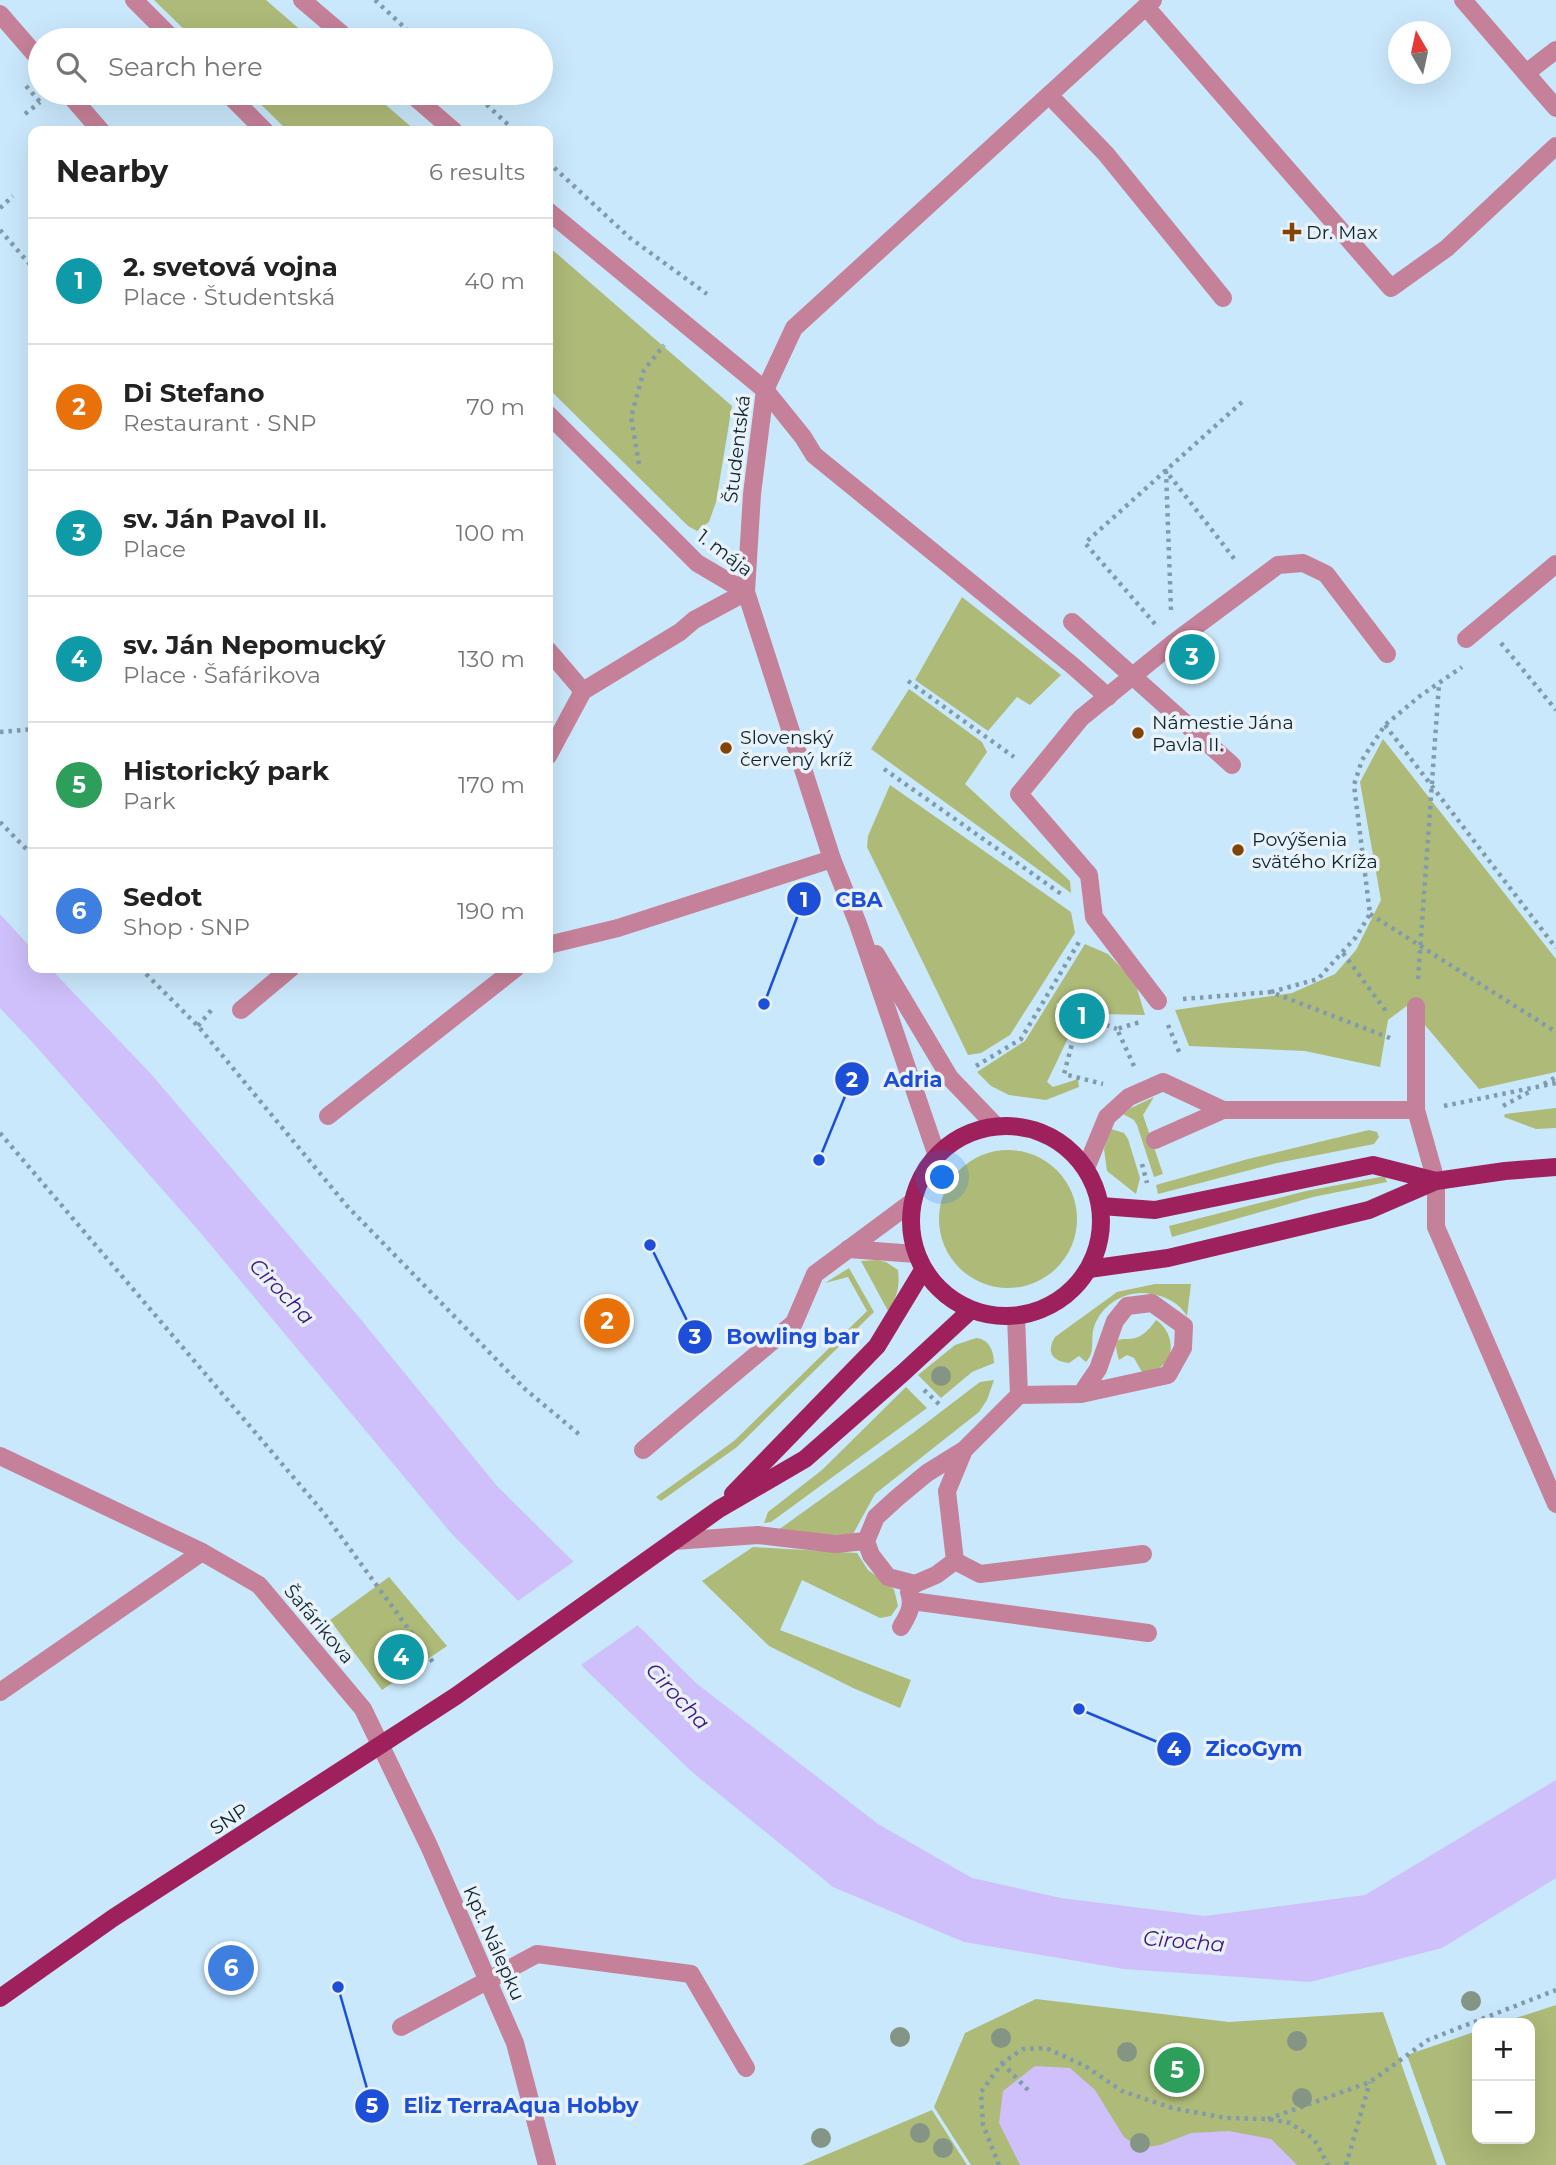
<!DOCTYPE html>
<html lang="en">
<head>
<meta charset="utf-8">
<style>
  :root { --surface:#fff; --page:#f6f6f6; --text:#222; --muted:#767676; --line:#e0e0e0; --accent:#824404 }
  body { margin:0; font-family:Montserrat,sans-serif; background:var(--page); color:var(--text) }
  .controls { position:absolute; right:21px; bottom:21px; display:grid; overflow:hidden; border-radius:14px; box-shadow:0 7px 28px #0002 }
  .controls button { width:63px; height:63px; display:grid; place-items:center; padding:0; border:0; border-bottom:2px solid var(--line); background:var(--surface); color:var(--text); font:35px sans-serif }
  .compass { position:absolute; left:1388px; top:21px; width:63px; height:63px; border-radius:50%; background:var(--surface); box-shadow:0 7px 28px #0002; rotate:351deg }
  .you { position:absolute; left:943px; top:1178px; width:24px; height:24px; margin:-18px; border:5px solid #fff; border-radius:50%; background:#1a73e8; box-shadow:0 0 0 10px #1a73e833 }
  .badge { display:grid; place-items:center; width:46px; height:46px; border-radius:50%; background:var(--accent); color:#fff; font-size:23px; font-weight:700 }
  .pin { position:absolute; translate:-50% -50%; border:4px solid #fff; box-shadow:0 2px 7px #0006 }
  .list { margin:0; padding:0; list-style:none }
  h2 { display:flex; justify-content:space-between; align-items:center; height:91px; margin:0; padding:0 28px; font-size:30px }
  h2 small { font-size:23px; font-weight:400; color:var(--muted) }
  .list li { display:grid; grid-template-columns:46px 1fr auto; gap:21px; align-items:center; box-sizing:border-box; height:126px; padding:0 28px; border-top:2px solid var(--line) }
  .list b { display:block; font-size:26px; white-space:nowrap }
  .list p { margin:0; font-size:23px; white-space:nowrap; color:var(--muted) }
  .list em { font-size:23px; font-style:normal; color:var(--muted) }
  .icon { flex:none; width:38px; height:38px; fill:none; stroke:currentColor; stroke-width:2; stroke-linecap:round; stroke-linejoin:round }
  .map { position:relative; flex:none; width:1556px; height:2165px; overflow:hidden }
  .search { position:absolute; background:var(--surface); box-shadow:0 7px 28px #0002; left:28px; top:28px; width:525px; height:77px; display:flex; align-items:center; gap:18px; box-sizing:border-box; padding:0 24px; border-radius:38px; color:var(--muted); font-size:26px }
  .panel { position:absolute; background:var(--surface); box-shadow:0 7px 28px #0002; left:28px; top:126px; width:525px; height:847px; border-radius:14px }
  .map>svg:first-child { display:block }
</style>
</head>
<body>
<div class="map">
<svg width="1556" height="2165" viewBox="0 0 1556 2165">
  <rect width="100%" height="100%" fill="#cae8fc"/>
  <!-- green -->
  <g fill="#aeba78">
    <path d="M 154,0 L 266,0 L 312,40 L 195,40 Z"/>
    <path d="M 249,93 L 372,93 L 416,131 L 288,131 Z"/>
    <path d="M 548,246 L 732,406 L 716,502 L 709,522 L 697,531 L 688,526 L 548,388 Z"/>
    <path d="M 962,597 L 1061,675 L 1030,705 L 1017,697 L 988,731 L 915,680 Z"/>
    <path d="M 909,689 L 982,742 L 987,752 L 965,784 L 1070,881 L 1071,893 L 871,749 Z"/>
    <path d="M 1383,739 L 1556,959 L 1556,1072 L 1479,1089 L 1408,1005 L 1388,1020 L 1380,1067 L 1305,1051 L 1189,1046 L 1175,1010 L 1292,993 L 1335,974 L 1356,950 L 1381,900 L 1360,782 Z"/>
    <path d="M 890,785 L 1071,912 L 1075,933 L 1010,1035 L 981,1053 L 968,1055 L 867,847 L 868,836 Z"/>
    <path d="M 1085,944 L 1108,954 L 1135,982 L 1145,1015 L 1103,1014 L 1089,989 L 1056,1004 L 1069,1036 L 1047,1082 L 1053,1087 L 1078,1079 L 1079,1087 L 1046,1100 L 1009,1095 L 991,1086 L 977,1072 L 1025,1041 Z"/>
    <path d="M 1154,1097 L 1143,1115 L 1163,1174 L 1154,1177 L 1137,1125 L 1134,1120 L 1123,1114 L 1131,1108 Z"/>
    <path d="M 1556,1108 L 1556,1128 L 1536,1129 L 1504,1117 L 1505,1114 Z"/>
    <path d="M 1111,1129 L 1124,1133 L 1128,1139 L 1140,1178 L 1136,1194 L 1107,1171 L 1104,1149 Z"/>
    <path d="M 1369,1130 L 1377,1132 L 1379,1137 L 1374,1144 L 1277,1163 L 1158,1194 L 1156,1185 L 1248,1159 Z"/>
    <circle cx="1008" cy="1219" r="69"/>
    <path d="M 1380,1177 L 1385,1177 L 1387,1182 L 1313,1197 L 1172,1237 L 1169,1226 L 1306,1191 Z"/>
    <path d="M 877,1260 L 886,1262 L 898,1270 C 900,1286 897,1298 888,1311 L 861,1261 Z"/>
    <path d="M 849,1268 L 874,1312 L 737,1447 L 661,1501 L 656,1497 L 734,1441 L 867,1311 L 848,1277 L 825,1283 Z"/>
    <path d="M 1155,1284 L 1191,1284 L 1187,1316 C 1179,1303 1166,1296 1151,1294 C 1126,1289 1099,1305 1093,1331 C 1091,1343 1095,1352 1086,1362 L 1079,1356 L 1069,1363 C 1052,1361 1046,1352 1055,1337 L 1117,1292 Z"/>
    <path d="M 1156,1320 C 1172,1330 1178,1357 1159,1368 C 1154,1371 1147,1371 1142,1372 L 1134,1358 L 1127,1355 L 1119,1360 C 1110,1330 1124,1343 1138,1337 C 1145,1334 1152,1326 1156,1320 Z"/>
    <path d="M 976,1338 C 989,1339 994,1351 994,1363 L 972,1372 L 941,1398 L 918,1375 L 955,1345 Z"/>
    <path d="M 994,1380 L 987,1400 L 979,1412 L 875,1494 L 853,1534 L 831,1535 L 774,1533 L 913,1433 L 980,1382 Z"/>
    <path d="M 906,1387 L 927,1408 L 771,1522 L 764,1523 L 768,1512 L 822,1470 Z"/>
    <path d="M 753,1547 L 857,1553 L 868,1570 L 894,1589 L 898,1606 L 891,1616 L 880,1618 L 802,1580 L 780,1630 L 911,1680 L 900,1708 L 853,1688 L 769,1646 L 702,1581 Z"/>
    <path d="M 389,1577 L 447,1646 L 382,1690 L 330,1620 Z"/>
    <path d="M 1036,1999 L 1229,2022 L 1383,2012 L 1437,2165 L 971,2165 L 934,2107 L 965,2033 Z"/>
    <path d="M 1556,2005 L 1556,2165 L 1446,2165 L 1407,2055 L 1477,2031 L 1477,2139 L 1530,2139 L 1530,2023 L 1501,2023 Z"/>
    <path d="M 932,2110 L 967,2165 L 802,2165 Z"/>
  </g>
  <!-- water -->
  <g fill="#cfbffa">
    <path d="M 0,914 L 33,950 L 33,968 L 50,968 L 151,1074 L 358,1316 L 497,1486 L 696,1683 L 878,1824 L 972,1878 L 1061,1898 L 1205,1916 L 1365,1895 L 1556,1780 L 1556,1878 L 1442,1948 L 1310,1982 L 1124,1969 L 964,1942 L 833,1887 L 691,1771 L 589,1673 L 451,1533 L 199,1231 L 33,1043 L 0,1008 Z"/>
    <path d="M 1035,2066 L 1070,2068 L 1095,2090 L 1124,2137 L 1140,2148 L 1160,2145 L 1191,2133 L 1229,2131 L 1271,2139 L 1297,2165 L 1020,2165 L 999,2123 L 1003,2091 Z"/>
  </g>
  <!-- pier -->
  <path fill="#cae8fc" d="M 576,1560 L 641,1623 L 578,1667 L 515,1603 Z"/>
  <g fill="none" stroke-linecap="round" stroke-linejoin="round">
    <!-- path -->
    <g stroke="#819bab" stroke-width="4.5" stroke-dasharray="3.5 5" stroke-linecap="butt">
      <path d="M 375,0 L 418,40"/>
      <path d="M 26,86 L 41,103"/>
      <path d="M 474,93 L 515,131"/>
      <path d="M 25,114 L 40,102"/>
      <path d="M 548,162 L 630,238 L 707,294"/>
      <path d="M 0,208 L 13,196"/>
      <path d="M 0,230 L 33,268"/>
      <path d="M 639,464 L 631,417 L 644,370 L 664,345"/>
      <path d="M 1171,610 L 1166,471 L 1236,561"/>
      <path d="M 1155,624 L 1085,543 L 1242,402"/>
      <path d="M 1501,643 L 1556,710"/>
      <path d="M 908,681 L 1014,757"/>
      <path d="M 1385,725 L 1556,948"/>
      <path d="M 0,732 L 33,729"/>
      <path d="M 884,769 L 1064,896"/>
      <path d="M 0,822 L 33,856"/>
      <path d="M 1370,914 L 1556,1032"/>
      <path d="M 1343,953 L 1388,1014"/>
      <path d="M 140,968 L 198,1026 L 347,1206 L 525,1389 L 580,1435"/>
      <path d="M 1418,979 L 1439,684"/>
      <path d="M 1271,992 L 1318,979 L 1356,937 L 1370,914 L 1354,785 L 1362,760 L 1385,725 L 1420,696 L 1462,667"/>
      <path d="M 1183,999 L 1271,992 L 1390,1038"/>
      <path d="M 1086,1001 L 1092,1005 L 1098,1022 L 1076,1029 L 1069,1014 L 1071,1007 Z"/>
      <path d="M 1098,1022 L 1117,1029"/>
      <path d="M 1168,1025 L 1180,1054"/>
      <path d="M 198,1026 L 213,1008"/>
      <path d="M 1076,1029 L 1064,1074 L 1103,1084"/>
      <path d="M 976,1066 L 1021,1039 L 1079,942"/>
      <path d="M 1134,1066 L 1117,1029 L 1140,1022"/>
      <path d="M 1544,1084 L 1556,1077"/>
      <path d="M 1444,1106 L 1556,1083"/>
      <path d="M 1503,1106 L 1531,1091"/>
      <path d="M 0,1133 L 323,1512 L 435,1665"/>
      <path d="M 1142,1164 L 1147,1183"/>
      <path d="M 924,1390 L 941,1406"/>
      <path d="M 1002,2063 L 1030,2092"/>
      <path d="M 1268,2119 L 1370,2082 L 1428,2040 L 1556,1990"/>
      <path d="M 999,2165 L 983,2125 L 981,2092 L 1002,2063 L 1023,2049 L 1046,2048 L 1085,2066 L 1122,2091 L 1172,2108 L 1226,2118 L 1268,2119 L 1290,2123 L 1314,2139 L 1328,2165"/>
      <path d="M 1346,2165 L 1370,2082"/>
    </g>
    <!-- minor -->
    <g stroke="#c58199" stroke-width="18">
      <path d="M 134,0 L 174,40"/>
      <path d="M 302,0 L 349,40"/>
      <path d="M 1463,0 L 1556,108"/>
      <path d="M 1146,7 L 1391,288 L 1447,248 L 1556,146"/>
      <path d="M 0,14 L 40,60"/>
      <path d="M 1526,73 L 1556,50"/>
      <path d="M 68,93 L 101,131"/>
      <path d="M 227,93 L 265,131"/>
      <path d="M 410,93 L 454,131"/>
      <path d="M 1049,95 L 1106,154 L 1223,298"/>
      <path d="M 548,211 L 765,390 L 803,437 L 814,455 L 1073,666 L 1108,697"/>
      <path d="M 548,414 L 697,563 L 746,592"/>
      <path d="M 1072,622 L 1232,765"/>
      <path d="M 1466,639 L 1556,564"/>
      <path d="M 548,650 L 583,691"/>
      <path d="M 548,756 L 583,691 L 680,632 L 694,620 L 746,592"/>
      <path d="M 548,945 L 618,928 L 832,859"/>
      <path d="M 876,954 L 950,1078 L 996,1126"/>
      <path d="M 1158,1001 L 1094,917 L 1089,875 L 1019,794 L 1081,718 L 1172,644 L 1278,565 L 1303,563 L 1326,574 L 1387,654"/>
      <path d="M 1416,1006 L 1416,1110"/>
      <path d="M 241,1010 L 291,968"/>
      <path d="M 328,1116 L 516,968"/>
      <path d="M 1155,1140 L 1223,1110 L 1416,1110 L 1436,1181 L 1436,1227 L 1556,1504"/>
      <path d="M 937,1156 L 858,924 L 832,859 L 746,592 L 752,494 L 765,390 L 794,328 L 1153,0"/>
      <path d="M 1086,1168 L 1107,1117 L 1129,1097 L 1163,1082 L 1223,1110"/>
      <path d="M 848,1249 L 916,1254"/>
      <path d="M 1019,1395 L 1081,1394 L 1168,1375 L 1183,1348 L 1184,1326 L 1152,1303 L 1127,1306 L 1115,1321 L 1098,1369 L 1081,1394"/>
      <path d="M 643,1450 L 794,1323 L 815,1274 L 912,1202"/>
      <path d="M 964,1450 L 947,1491 L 955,1561 L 936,1575 L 915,1584 L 888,1577 L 871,1555 L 866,1541 L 876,1517 L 898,1497 L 927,1473 L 964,1450 L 1019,1395 L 1016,1316"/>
      <path d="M 0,1456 L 202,1552 L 259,1585 L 363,1709 L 429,1846 L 515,2043 L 547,2165"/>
      <path d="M 674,1541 L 758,1535 L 835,1544 L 866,1541"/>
      <path d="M 955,1561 L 980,1574 L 1143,1554"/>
      <path d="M 912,1601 L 1148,1633"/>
      <path d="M 901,1627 C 908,1615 914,1606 909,1592"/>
      <path d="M 0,1692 L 202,1552"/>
      <path d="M 401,2027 L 537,1954 L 691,1974 L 746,2068"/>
    </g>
    <!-- major -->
    <g stroke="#9e215d" stroke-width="18">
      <circle cx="1006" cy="1221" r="95"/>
      <path d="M 1101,1206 L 1155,1210 L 1373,1165 L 1436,1181"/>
      <path d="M 1089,1269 L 1168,1258 L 1369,1210 L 1436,1181 L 1505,1171 L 1556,1167"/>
      <path d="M 733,1494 L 877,1346 L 923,1270"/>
      <path d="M 0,1998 L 113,1918 L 456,1696 L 719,1509 L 805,1459 L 904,1372 L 971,1310"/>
    </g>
  </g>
  <!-- trees -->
  <g fill="#849585">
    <circle cx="941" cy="1376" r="10"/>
    <circle cx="1471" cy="2001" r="10"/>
    <circle cx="900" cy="2037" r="10"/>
    <circle cx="1001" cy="2038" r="10"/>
    <circle cx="1297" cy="2041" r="10"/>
    <circle cx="1127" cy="2052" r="10"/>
    <circle cx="1302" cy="2098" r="10"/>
    <circle cx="920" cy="2133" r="10"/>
    <circle cx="821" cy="2138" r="10"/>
    <circle cx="1140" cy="2143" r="10"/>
    <circle cx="943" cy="2148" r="10"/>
  </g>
  <!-- markers -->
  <g fill="#824404" stroke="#e8f2f8" stroke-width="2.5">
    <path d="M1288.5 221.5h7v7h7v7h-7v7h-7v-7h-7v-7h7z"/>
    <circle cx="1138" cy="733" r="7"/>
    <circle cx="726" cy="748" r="7"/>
    <circle cx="1238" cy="850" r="7"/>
  </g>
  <g text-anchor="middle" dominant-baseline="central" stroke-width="7" stroke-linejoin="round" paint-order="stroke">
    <!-- poi labels -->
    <g font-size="19" fill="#102430" stroke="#e8f2f8" text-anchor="start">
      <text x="1306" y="232">Dr. Max</text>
      <text x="1152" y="722">Námestie Jána<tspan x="1152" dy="22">Pavla II.</tspan></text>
      <text x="740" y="737">Slovenský<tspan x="740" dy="22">červený kríž</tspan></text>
      <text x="1252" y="839">Povýšenia<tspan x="1252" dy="22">svätého Kríža</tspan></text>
    </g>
    <!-- street labels -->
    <g font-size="19" fill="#102430" stroke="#e8f2f8">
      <text transform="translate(737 449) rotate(-83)">Študentská</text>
      <text transform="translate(725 553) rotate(37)">1. mája</text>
      <text transform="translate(319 1624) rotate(50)">Šafárikova</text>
      <text transform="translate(229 1819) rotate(-33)">SNP</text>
      <text transform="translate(494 1943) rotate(66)">Kpt. Nálepku</text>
    </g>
    <!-- water labels -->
    <g font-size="21" font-style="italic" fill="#461383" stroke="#e8f2f8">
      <text transform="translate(282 1291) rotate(46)">Cirocha</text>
      <text transform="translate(678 1696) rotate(47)">Cirocha</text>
      <text transform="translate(1184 1941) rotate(5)">Cirocha</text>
    </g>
  </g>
  <!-- callouts -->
  <path fill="none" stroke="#1d4ed8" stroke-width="2.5" d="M764 1004L804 899M819 1160L852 1079M650 1245L695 1337M1079 1709L1174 1749M338 1987L372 2106"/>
  <g fill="#1d4ed8" stroke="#e8f2f8" stroke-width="2.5">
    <circle cx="764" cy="1004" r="7"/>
    <circle cx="819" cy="1160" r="7"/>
    <circle cx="650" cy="1245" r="7"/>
    <circle cx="1079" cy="1709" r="7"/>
    <circle cx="338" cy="1987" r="7"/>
    <circle cx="804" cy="899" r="18"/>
    <circle cx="852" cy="1079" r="18"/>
    <circle cx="695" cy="1337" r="18"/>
    <circle cx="1174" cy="1749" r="18"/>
    <circle cx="372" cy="2106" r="18"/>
  </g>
  <g font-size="21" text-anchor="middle" font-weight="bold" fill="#fff">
    <text x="804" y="907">1</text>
    <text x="852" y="1087">2</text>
    <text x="695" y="1344">3</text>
    <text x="1174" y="1756">4</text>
    <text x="372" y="2113">5</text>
  </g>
  <g font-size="21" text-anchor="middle" font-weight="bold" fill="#1d4ed8" stroke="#e8f2f8" stroke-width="7" stroke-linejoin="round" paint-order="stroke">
    <text x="859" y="907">CBA</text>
    <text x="913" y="1087">Adria</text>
    <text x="793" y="1344">Bowling bar</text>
    <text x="1254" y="1756">ZicoGym</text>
    <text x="521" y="2113">Eliz TerraAqua Hobby</text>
  </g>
</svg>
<div class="controls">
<button>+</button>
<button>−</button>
</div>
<svg class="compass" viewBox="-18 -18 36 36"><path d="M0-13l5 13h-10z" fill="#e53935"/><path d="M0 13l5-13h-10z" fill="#767676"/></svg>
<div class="you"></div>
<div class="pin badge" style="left:1082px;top:1016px;background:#0f9aa8">1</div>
<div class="pin badge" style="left:607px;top:1321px;background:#e8710a">2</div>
<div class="pin badge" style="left:1192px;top:657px;background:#0f9aa8">3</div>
<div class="pin badge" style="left:401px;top:1657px;background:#0f9aa8">4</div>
<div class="pin badge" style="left:1177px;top:2070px;background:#2e9e5b">5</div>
<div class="pin badge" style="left:231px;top:1968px;background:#3f7fe0">6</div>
<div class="search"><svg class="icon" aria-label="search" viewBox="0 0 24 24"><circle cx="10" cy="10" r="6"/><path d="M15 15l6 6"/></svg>Search here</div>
<section class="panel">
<h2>Nearby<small>6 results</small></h2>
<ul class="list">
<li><span class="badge" style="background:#0f9aa8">1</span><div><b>2. svetová vojna</b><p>Place · Študentská</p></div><em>40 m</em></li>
<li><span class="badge" style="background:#e8710a">2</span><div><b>Di Stefano</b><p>Restaurant · SNP</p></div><em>70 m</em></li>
<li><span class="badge" style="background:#0f9aa8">3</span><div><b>sv. Ján Pavol II.</b><p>Place</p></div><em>100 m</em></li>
<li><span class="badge" style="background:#0f9aa8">4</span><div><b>sv. Ján Nepomucký</b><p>Place · Šafárikova</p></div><em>130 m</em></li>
<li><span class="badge" style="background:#2e9e5b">5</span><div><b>Historický park</b><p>Park</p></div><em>170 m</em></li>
<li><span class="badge" style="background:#3f7fe0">6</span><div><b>Sedot</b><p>Shop · SNP</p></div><em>190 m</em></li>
</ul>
</section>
</div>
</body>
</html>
